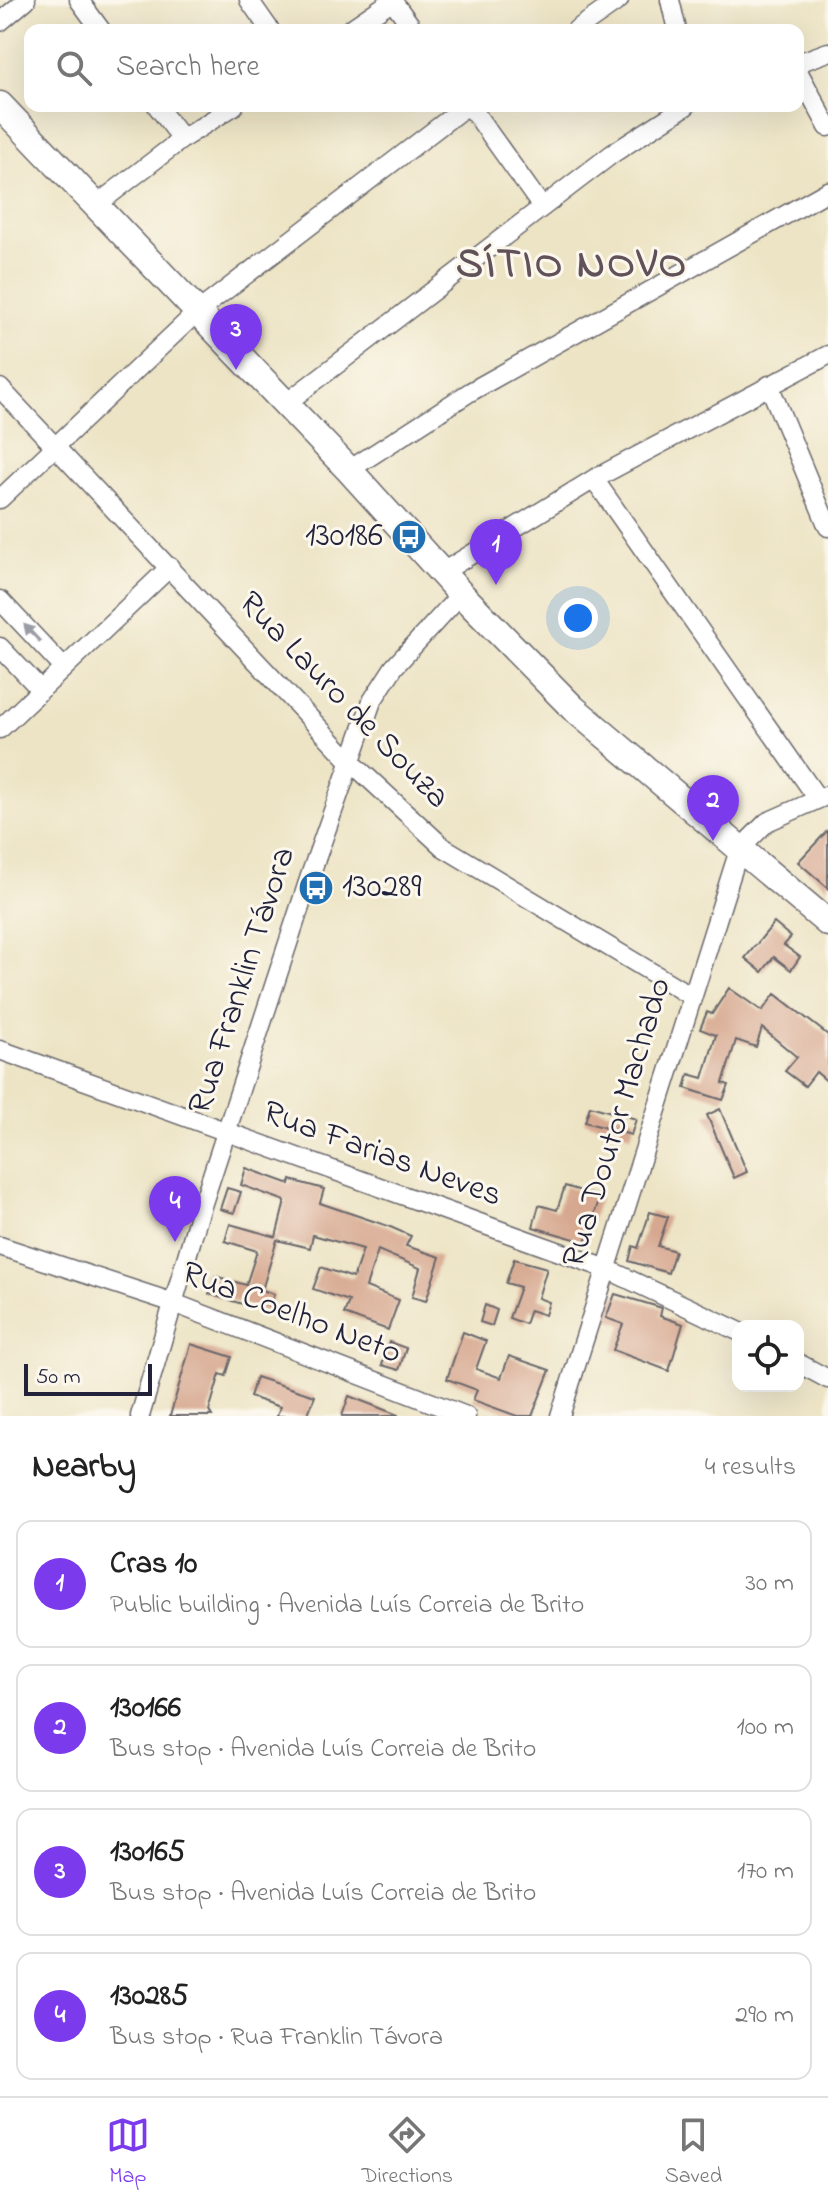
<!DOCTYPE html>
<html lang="en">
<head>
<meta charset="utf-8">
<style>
  :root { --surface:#fff; --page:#f2f2f2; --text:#222; --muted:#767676; --line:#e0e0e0; --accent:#7c3aed }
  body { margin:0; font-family:"Indie Flower",sans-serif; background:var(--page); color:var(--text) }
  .controls { position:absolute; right:24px; bottom:24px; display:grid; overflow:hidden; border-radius:16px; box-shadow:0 8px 32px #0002 }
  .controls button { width:72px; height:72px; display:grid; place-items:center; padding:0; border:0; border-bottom:2px solid var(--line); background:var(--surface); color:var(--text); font:40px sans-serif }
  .scale { position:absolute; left:24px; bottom:20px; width:128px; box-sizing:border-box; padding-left:8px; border:4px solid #22223b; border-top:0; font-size:22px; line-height:28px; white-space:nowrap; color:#22223b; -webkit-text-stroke:6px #fbf7ec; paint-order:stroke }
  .you { position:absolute; left:578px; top:618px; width:28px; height:28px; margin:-20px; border:6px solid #fff; border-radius:50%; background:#1a73e8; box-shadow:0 0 0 12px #1a73e833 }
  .badge { display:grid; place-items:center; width:52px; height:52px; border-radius:50%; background:var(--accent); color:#fff; font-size:26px; font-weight:700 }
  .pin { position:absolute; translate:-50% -66px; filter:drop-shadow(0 2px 4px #0008) }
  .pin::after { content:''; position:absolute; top:42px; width:28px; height:24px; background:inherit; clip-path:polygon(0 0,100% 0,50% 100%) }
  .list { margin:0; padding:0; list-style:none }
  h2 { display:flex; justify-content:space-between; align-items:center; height:104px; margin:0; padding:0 32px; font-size:34px }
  h2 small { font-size:26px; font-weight:400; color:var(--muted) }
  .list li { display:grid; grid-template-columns:52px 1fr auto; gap:24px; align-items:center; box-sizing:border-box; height:128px; margin:0 16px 16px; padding:0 16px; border:2px solid var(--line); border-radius:16px }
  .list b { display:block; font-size:30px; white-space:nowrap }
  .list p { margin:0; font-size:26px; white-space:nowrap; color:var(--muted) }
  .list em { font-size:26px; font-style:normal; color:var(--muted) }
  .icon { flex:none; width:44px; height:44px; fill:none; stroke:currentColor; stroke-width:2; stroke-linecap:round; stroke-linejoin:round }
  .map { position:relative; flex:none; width:828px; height:1416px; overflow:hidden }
  .search { position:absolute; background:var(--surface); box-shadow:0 8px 32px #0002; left:24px; right:24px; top:24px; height:88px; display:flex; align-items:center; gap:20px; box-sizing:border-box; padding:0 28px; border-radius:16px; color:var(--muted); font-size:30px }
  .sheet { height:680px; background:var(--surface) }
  nav { display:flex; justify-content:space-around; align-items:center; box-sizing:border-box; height:112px; border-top:2px solid var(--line); background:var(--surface); font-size:22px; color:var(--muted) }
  nav a { display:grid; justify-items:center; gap:4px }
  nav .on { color:var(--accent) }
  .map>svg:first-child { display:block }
</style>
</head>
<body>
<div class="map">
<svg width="828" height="1416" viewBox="0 0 828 1416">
  <rect width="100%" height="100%" fill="#fbf7ec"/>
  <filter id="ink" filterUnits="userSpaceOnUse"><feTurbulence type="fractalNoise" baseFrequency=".0125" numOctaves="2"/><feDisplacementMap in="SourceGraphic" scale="16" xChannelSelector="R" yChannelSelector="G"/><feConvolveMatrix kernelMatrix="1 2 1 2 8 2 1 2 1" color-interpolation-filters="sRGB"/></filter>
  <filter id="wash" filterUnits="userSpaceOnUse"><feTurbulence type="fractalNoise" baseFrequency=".006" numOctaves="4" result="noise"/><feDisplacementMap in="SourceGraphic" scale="32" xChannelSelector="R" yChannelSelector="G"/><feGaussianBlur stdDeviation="1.8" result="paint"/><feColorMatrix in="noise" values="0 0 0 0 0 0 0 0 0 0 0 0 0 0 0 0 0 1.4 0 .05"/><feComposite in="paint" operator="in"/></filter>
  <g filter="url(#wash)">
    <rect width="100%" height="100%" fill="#ede4c5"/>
    <g id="blocks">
      <!-- building -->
      <g fill="#d7a890">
        <path d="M 828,830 L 828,888 L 798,862 Z"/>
        <path d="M 774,923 L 791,937 L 784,945 L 800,957 L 791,970 L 774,957 L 762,972 L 745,958 Z"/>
        <path d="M 729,988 L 762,1011 L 775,994 L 828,1035 L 828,1082 L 816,1072 L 805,1086 L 785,1071 L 797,1057 L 762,1028 L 756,1047 L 736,1040 L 723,1083 L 729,1085 L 723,1100 L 685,1088 L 689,1074 L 703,1078 L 716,1035 L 700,1029 L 707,1012 L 712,1014 Z"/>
        <path d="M 590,1106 L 636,1119 L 631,1135 L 585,1122 Z"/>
        <path d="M 720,1109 L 747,1172 L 734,1178 L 707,1115 Z"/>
        <path d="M 246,1168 L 290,1184 L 291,1180 L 324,1189 L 320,1203 L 388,1226 L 411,1236 L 406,1246 L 440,1257 L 426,1301 L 412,1297 L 420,1268 L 378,1250 L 366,1287 L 399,1300 L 388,1330 L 344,1314 L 349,1301 L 313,1289 L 321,1267 L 353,1278 L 363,1249 L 313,1235 L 310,1248 L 277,1240 L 262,1290 L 274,1294 L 269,1312 L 209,1294 L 215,1276 L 246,1285 L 257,1251 L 225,1241 L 230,1224 L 276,1237 L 285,1201 L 241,1185 Z"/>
        <path d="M 565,1186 L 600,1197 L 585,1242 L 533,1227 L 539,1205 L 557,1210 Z"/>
        <path d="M 227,1188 L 241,1192 L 234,1213 L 220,1209 Z"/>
        <path d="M 650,1212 L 668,1217 L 658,1246 L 675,1251 L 668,1273 L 629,1261 L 633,1246 L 638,1248 Z"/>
        <path d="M 514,1259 L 547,1268 L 538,1298 L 549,1302 L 545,1315 L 530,1310 L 525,1324 L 509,1318 L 520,1287 L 506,1283 Z"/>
        <path d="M 615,1294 L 662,1308 L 660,1316 L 683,1324 L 669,1371 L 613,1350 L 623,1324 L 606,1318 Z"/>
        <path d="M 485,1305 L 497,1310 L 492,1326 L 480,1322 Z"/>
        <path d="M 463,1332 L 486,1341 L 476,1369 L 501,1378 L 509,1356 L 550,1370 L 532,1416 L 517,1416 L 473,1400 L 477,1390 L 447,1379 Z"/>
        <path d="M 389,1342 L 406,1348 L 399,1370 L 382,1365 Z"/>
        <path d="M 191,1344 L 232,1357 L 226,1376 L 220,1374 L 209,1411 L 212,1416 L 170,1416 Z"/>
        <path d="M 256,1377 L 315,1396 L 307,1416 L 277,1416 L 280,1407 L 250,1397 Z"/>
        <path d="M 349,1396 L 398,1415 L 398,1416 L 342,1416 Z"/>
      </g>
    </g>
  </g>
  <g filter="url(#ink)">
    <use href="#blocks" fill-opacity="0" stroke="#69666b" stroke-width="2"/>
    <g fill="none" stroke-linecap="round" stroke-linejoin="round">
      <defs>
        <g id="minor">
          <path d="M 79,0 L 101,30"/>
          <path d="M 249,0 L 270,30"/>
          <path d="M 392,0 L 414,30"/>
          <path d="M 670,0 L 677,30"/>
          <path d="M 0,22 L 26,0"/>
          <path d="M 349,30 L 393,0"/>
          <path d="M 576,30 L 619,0"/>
          <path d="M 798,63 L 828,52"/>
          <path d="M 798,71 L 828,127"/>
          <path d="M 157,106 L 182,139"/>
          <path d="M 470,106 L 542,207"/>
          <path d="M 95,206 L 182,139 L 234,106"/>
          <path d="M 769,385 L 828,527"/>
          <path d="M 0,388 L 351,762 L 443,847 L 691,996"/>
          <path d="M 285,404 L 612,154 L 686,106"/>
          <path d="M 349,470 L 470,392 L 828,191"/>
          <path d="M 594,479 L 818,799"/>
          <path d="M 0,499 L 196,313 L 466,106"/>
          <path d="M 441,573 L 594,479 L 828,355"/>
          <path d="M 0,600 L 63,667"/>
          <path d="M 0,647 L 40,689"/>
          <path d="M 0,729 L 170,567"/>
          <path d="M 0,1050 L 607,1269 L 738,1331"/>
          <path d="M 0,1246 L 171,1302 L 466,1416"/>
          <path d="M 798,1363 L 828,1379"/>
          <path d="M 140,1416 L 199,1215 L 311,873 L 372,701 L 394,667 L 461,594"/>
          <path d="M 560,1416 L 739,850 L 767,822 L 828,795"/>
        </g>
        <path id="secondary" d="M 0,105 L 349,470 L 461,594 L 573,708 L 828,923"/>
      </defs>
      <!-- minor casing -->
      <use href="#minor" stroke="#69666b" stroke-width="21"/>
      <!-- secondary casing -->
      <use href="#secondary" stroke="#69666b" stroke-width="29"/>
      <!-- minor -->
      <use href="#minor" stroke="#fff" stroke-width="18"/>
      <!-- secondary -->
      <use href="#secondary" stroke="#fff" stroke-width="26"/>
    </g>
    <!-- one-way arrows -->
    <defs><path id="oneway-solid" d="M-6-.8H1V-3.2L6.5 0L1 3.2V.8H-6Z" transform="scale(2)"/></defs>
    <use fill="#9c9ca7" href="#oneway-solid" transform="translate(32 633) rotate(-133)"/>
  </g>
  <!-- icons -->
  <defs>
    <symbol id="bus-disc" viewBox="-11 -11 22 22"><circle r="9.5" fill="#1f6fb2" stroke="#fbf7ec"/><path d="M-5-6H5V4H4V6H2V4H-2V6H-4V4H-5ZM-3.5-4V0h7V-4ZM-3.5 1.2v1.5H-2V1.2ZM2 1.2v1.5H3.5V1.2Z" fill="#fff"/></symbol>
  </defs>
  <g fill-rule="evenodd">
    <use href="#bus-disc" x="389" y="517" width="40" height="40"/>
    <use href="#bus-disc" x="296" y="868" width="40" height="40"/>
  </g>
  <g text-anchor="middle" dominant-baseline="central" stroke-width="6" stroke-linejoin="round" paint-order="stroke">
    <!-- poi labels -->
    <g font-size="34" fill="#22223b" stroke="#fbf7ec" text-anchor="end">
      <text x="383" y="537">130186</text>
      <text x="342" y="888" text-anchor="start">130289</text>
    </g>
    <!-- street labels -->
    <g font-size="34" fill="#22223b" stroke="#fbf7ec">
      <text transform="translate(343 701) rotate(46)">Rua Lauro de Souza</text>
      <text transform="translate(243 981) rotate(-72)">Rua Franklin Távora</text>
      <text transform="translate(618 1123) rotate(-73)">Rua Doutor Machado</text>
      <text transform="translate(382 1155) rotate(20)">Rua Farias Neves</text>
      <text transform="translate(291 1314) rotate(21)">Rua Coelho Neto</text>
    </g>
    <!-- district labels -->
    <g font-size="42" font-weight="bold" letter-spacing="2" fill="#615159" stroke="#fbf7ec">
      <text x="572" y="265">SÍTIO NOVO</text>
    </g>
  </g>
</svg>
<div class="controls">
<button><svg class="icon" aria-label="locate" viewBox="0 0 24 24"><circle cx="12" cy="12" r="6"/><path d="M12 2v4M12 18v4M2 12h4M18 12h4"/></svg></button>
</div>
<div class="scale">50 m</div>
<div class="you"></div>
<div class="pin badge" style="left:496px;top:585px">1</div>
<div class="pin badge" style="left:713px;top:841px">2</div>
<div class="pin badge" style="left:236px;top:370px">3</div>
<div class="pin badge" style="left:175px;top:1242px">4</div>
<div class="search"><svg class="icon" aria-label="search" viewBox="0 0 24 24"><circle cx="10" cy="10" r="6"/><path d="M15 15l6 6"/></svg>Search here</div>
</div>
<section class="sheet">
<h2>Nearby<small>4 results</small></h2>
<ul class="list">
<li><span class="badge">1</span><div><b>Cras 10</b><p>Public building · Avenida Luís Correia de Brito</p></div><em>30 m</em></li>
<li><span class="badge">2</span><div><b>130166</b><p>Bus stop · Avenida Luís Correia de Brito</p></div><em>100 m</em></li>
<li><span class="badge">3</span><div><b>130165</b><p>Bus stop · Avenida Luís Correia de Brito</p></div><em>170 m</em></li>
<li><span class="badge">4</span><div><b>130285</b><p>Bus stop · Rua Franklin Távora</p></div><em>290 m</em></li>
</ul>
</section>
<nav>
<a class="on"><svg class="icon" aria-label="map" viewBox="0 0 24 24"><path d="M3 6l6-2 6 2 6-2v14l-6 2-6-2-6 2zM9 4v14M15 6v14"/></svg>Map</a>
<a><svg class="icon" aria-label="directions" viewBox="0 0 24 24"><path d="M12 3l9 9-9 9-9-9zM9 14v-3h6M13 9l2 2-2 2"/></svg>Directions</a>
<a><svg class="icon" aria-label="saved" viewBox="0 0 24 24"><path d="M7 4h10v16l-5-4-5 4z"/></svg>Saved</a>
</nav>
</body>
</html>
